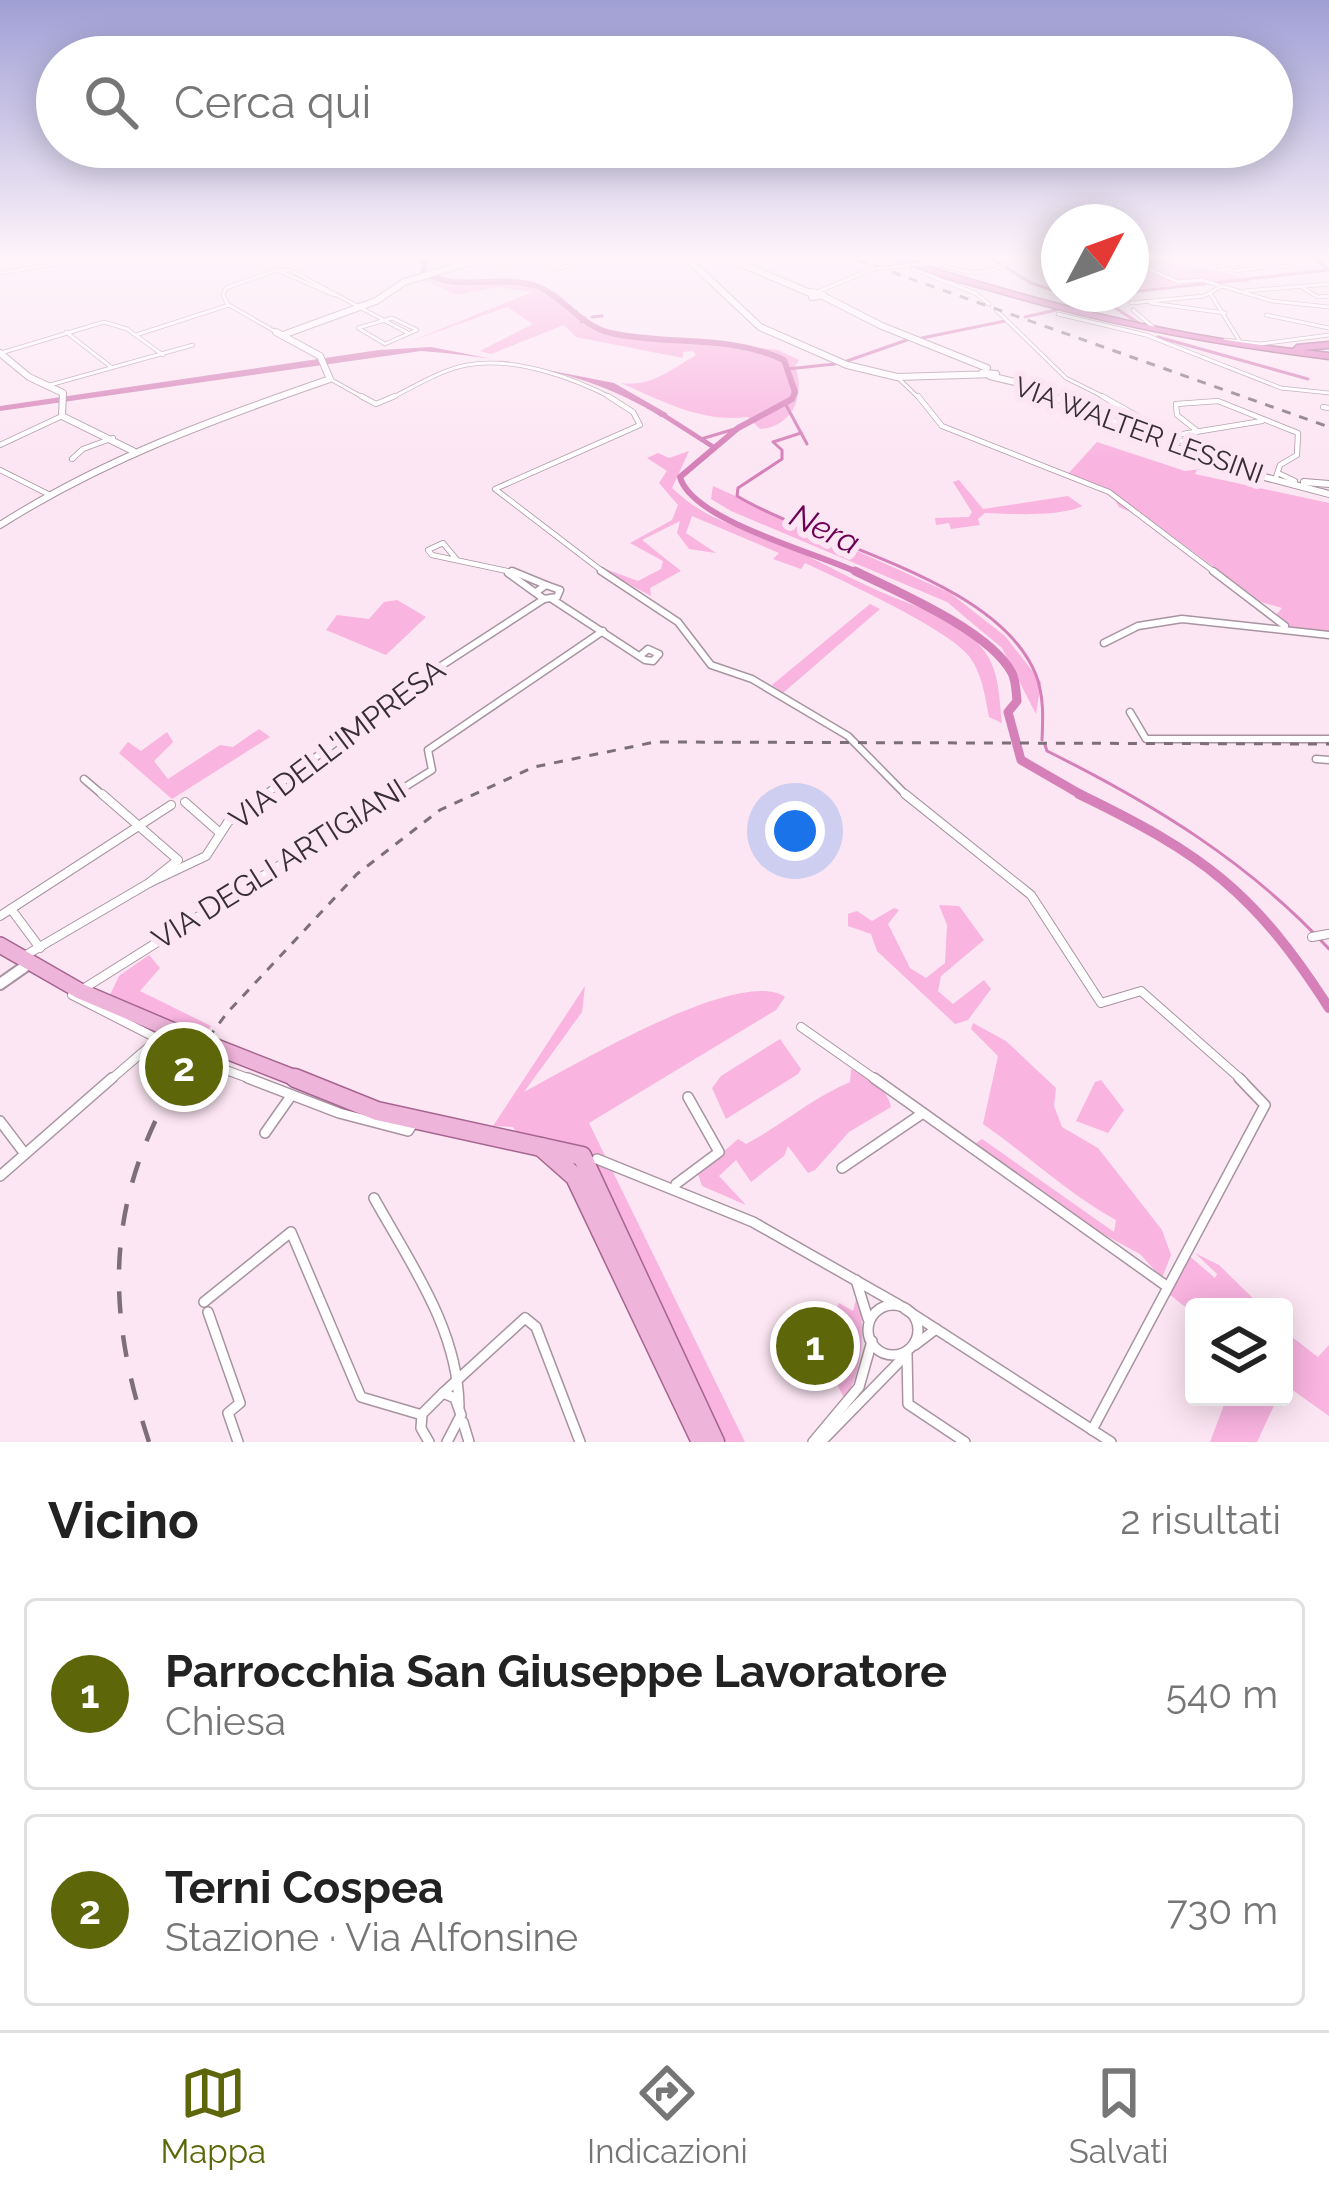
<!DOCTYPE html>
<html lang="it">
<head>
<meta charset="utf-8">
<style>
  :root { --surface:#fff; --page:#f2f2f2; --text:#222; --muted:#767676; --line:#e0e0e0; --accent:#5d670a }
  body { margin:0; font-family:Raleway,sans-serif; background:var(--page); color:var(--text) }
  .controls { position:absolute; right:36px; bottom:36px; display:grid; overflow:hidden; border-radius:12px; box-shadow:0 6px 30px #0003 }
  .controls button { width:108px; height:108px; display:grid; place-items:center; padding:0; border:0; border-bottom:3px solid var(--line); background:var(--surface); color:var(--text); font:60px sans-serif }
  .compass { position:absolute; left:1041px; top:204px; width:108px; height:108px; border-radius:50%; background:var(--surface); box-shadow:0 6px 30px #0003; rotate:49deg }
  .you { position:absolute; left:795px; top:831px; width:42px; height:42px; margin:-30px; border:9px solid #fff; border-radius:50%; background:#1a73e8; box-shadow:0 0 0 18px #1a73e833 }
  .badge { display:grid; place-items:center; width:78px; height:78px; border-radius:50%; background:var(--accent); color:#fff; font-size:39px; font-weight:700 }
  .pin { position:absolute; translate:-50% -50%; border:6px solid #fff; box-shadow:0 3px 12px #0006 }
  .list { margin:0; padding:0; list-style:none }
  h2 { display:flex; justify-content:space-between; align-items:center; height:156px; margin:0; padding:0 48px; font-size:51px }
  h2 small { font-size:39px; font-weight:400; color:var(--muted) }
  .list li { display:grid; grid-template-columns:78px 1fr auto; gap:36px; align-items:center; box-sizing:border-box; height:192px; margin:0 24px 24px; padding:0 24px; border:3px solid var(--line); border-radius:12px }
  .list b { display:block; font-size:45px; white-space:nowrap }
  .list p { margin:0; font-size:39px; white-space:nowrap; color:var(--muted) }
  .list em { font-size:39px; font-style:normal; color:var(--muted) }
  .icon { flex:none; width:66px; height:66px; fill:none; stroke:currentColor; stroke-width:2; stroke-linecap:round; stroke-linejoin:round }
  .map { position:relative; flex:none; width:1329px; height:1442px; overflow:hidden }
  .search { position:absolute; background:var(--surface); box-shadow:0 6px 30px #0003; left:36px; right:36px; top:36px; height:132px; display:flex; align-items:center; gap:30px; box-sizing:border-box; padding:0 42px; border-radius:66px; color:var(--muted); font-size:45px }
  .sheet { height:588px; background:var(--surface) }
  nav { display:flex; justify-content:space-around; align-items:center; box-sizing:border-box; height:168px; border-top:3px solid var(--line); background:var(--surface); font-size:33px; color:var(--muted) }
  nav a { display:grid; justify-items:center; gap:6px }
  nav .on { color:var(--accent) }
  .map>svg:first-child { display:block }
</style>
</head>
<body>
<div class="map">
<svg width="1329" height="1442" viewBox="0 0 1329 1442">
  <rect width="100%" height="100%" fill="#fce6f3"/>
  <!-- green -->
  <g fill="#f9b4e0">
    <path d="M 1131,260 C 1159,260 1231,270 1252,283 L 1207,280 L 1131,291 Z"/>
    <path d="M 426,278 C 460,297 495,276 530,287 C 557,295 575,322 603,332 L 778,350 L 799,360 L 795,366 C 806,396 792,427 760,429 L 748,417 C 702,423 662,401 621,383 C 651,387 669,371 696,355 L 693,351 L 683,352 L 683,358 L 576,337 L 564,325 L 491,354 L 480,351 L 533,324 L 507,307 L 411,341 L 532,292 L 497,287 L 457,295 L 421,279 Z"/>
    <path d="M 1097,442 L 1185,471 L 1219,467 L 1197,470 L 1195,474 L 1329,503 L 1329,634 L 1289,627 L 1276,615 L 1282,608 L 1261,602 L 1153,522 L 1119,507 L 1109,489 L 1067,475 Z"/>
    <path d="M 689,451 L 672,488 C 710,524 740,525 785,545 C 821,562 856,582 893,597 C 929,612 961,618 985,652 C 1000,673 999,699 1002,723 L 989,717 C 985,696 982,672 968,655 C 946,628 841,580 805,563 L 801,569 L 773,559 L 779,553 L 692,516 L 686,533 L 716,553 L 689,549 L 677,533 L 680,521 L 642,540 L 681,571 L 650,588 L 651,596 L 592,564 L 638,581 L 661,569 L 663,561 L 630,543 L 672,520 L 678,505 L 659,483 L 667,471 L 647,458 L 658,453 L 669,458 Z"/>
    <path d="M 959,480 L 983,509 L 1068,496 L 1082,506 C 1060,517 1011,514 985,513 L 978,519 L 980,525 L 951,529 L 949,523 L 936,525 L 935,518 L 969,517 L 972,512 L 953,482 Z"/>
    <path d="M 713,486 L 950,593 L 1005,636 L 1041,682 L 1036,714 L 1002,648 L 947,602 L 731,511 L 711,499 Z"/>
    <path d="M 397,600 L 426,617 L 386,655 L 326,630 L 337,615 L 369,619 L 384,602 Z"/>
    <path d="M 870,604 L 880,609 L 783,693 L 772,685 Z"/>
    <path d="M 259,729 L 270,737 L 172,799 L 119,753 L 128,742 L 141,751 L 167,732 L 173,742 L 154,761 L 168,779 L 220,745 L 233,747 Z"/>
    <path d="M 939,905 L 959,906 L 984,940 L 941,976 L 938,991 L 953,1004 L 984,980 L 991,989 L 968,1020 L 955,1024 L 877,951 L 871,934 L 848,926 L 848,914 L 857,911 L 872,921 L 894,908 L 899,910 L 888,924 L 910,968 L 926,978 L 945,963 L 947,925 Z"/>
    <path d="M 149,955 L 160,968 L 140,991 L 211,1026 L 205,1035 L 138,1011 L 110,995 L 119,976 Z"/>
    <path d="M 585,986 L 582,1012 L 524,1092 C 573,1066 740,966 785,997 L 776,1010 L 589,1123 L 745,1442 L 721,1442 L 583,1149 L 518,1135 L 513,1127 L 493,1126 Z"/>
    <path d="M 973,1023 L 1006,1041 L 1056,1088 L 1054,1106 L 1062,1127 L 1098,1148 L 1162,1230 L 1171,1255 L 1162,1278 L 1140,1254 L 1088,1226 L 975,1144 L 982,1139 L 1114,1232 L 1116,1220 C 1067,1193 1029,1156 983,1124 L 998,1056 L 971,1029 Z"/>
    <path d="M 780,1039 L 801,1069 L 798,1074 L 726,1119 L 712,1088 L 721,1076 Z"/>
    <path d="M 851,1069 C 868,1077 887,1087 891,1107 L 849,1132 L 815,1170 L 808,1173 L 788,1146 L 784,1156 L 751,1182 L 736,1160 L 719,1176 L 746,1205 L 702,1186 L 698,1174 L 738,1139 L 746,1144 C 782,1125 812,1098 850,1082 Z"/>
    <path d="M 1101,1080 L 1124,1110 L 1108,1133 L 1076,1121 L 1095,1082 Z"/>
    <path d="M 1195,1253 L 1219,1265 L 1262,1307 L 1194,1307 L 1194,1314 L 1169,1294 L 1188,1255 L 1215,1278 L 1217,1274 Z"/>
    <path d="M 858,1292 C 865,1330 864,1367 845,1400 L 834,1378 L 841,1365 L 825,1334 L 839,1303 L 853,1311 Z"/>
    <path d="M 1284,1331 L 1318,1357 L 1329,1345 L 1329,1416 L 1284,1384 Z"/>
    <path d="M 1227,1397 L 1278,1397 L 1257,1442 L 1210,1442 Z"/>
  </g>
  <!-- water -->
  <path fill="#d580b8" d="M 431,347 L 614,383 L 668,414 L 661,417 C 594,373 501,357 421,351 L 0,411 L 0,406 L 379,350 Z"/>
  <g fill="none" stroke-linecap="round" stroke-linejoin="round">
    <!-- stream -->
    <g stroke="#d580b8" stroke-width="3">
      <path d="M 994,260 L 1031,283 L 1059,292"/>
      <path d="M 1317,260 L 1329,270"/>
      <path d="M 1131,292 L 1329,270"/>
      <path d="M 1064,294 L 1104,301"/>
      <path d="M 1108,303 L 1140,324"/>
      <path d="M 1071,308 L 1127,294"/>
      <path d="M 592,317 L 602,316"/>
      <path d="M 1025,317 L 1056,310"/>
      <path d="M 581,322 L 585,318"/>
      <path d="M 1158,337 L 1308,379"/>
      <path d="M 922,338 L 1005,321"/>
      <path d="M 847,361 L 907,340"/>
      <path d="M 787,369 L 835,364"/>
      <path d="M 786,405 L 807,444"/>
      <path d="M 801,433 L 773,442 L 782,450 L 782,459 L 738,488 L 737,496 C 819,545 998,579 1036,675 C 1044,696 1043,718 1042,740"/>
      <path d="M 701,439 L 738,428"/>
      <path d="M 1045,745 L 1047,751 C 1152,803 1249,862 1329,949"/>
    </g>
    <!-- canal -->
    <path stroke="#d580b8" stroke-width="4.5" d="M 657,411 L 715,448"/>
    <!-- river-far2 -->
    <path stroke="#d580b8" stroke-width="6" d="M 424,260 L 424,273 C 460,292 495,275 533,285 C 563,294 579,326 611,333 C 669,346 729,334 784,360 L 795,392 L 792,399 L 738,428 L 680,477 C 692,521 818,553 861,574"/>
    <!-- river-far1 -->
    <path stroke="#d580b8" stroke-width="9" d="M 855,571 C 898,592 990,631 1012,673 C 1016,681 1016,692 1017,701 L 1008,712 L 1021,760 L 1085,797"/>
    <!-- river -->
    <path stroke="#d580b8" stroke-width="10" d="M 1079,794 C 1203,854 1254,891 1329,1008"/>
    <defs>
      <g id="street-far4">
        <path d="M 932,261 C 961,274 987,278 1014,260"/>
        <path d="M 1131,261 L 1178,282 L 1202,280 L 1218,285"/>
        <path d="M 1218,266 L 1261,260"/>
        <path d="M 1278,267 L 1309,264 L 1304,260"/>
        <path d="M 558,269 L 586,260"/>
        <path d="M 913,269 L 975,293 L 989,304"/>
        <path d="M 1234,271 L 1265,267 L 1253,261"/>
        <path d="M 0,273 L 82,260"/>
        <path d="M 1303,288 L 1318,297 L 1329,296"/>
        <path d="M 1245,291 L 1329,284"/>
        <path d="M 817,292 L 873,269"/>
        <path d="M 1210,293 L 1239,340"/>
        <path d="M 334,295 L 277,270 L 290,270 L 408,333"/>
        <path d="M 1131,303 L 1204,296 L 1222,286 L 1272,301 L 1329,307"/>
        <path d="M 1151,303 L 1225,313"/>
        <path d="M 228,305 L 223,295 L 226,288 L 277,270"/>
        <path d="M 996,310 L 1066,378 L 1108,399"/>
        <path d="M 1133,310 L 1153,327"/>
        <path d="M 1058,314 L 1146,335 L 1281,388 L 1329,393"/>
        <path d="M 1266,315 L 1329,328"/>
        <path d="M 392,318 L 417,330 L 385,344 L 358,328 Z"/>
        <path d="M 66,332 L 111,367"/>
        <path d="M 136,335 L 229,305 L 276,332"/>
        <path d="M 1225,340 L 1260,344 L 1329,335"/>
        <path d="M 1,353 L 104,322 L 127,329 L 163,355"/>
        <path d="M 897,377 L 920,399"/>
        <path d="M 330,379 L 366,399"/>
        <path d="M 50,385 L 193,345"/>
        <path d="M 389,399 C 414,387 440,370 467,365 C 514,356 574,378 614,399"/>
      </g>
      <g id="street-far3">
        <path d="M 361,396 L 376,404 L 395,396"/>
        <path d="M 918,396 L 942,426 L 1109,492 L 1217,574"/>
        <path d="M 1102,396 L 1219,462"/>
        <path d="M 1323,407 L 1329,408"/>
        <path d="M 1196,430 L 1177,415 L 1176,404 L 1218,401 L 1298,433 L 1297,455 L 1280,465 L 1276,477"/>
        <path d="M 1177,435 L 1262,421"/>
        <path d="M 0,445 L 62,416"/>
        <path d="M 72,459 L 83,449 L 113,438"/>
        <path d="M 0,470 L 48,494"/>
        <path d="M 1280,474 L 1295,481"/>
        <path d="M 457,560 L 443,543 L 428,550 L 432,555 L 521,574"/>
        <path d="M 606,574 L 495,489 L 640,425 L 633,412 L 608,396"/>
      </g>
      <g id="street-far2">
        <path d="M 512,571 L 546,585"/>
        <path d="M 601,571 L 678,622 L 711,665 L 752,679 L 848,736 L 908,797"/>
        <path d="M 1213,571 L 1285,626"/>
        <path d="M 508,573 L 544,599 L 557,597 L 560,590 L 546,585 L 536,592"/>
        <path d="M 552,599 L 645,660 L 653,661 L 659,654 L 648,649 L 641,655"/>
        <path d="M 1104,643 L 1138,626 L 1182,619 L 1329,635"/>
        <path d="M 1130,712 L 1146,739 L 1329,739"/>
        <path d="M 1316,759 L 1329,760"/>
        <path d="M 84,779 L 105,797"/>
        <path d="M 262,797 L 424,677 L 544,599"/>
        <path d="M 389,797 L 432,770 L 428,750 L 603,631"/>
      </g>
      <g id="street-far1">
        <path d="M 905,794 L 1031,895 L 1101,1003 L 1141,991 L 1243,1081"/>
        <path d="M 185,802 L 219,832"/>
        <path d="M 149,883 L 206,856 L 228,822 L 266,794"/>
        <path d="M 11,909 L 40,948"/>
        <path d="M 0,916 L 171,805"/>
        <path d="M 1312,937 L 1328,934"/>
        <path d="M 26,955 L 149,883 L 178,860 L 102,794"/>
        <path d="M 83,989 L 393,794"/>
        <path d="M 72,995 L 158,1039 L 109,1081"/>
        <path d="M 801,1027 L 878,1081"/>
        <path d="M 215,1066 L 256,1081"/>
      </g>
      <g id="street">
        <path d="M 248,1078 L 339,1113 L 408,1131 L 413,1123"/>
        <path d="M 874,1078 L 1165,1285"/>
        <path d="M 0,1121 L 25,1154"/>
        <path d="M 265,1133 L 291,1096"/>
        <path d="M 597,1159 L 753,1222 L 899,1305"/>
        <path d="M 842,1168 L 923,1113"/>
        <path d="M 0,1176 L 112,1078"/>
        <path d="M 676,1184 L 719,1152 L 688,1097"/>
        <path d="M 374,1198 C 410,1263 458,1329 459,1406"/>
        <path d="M 856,1280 L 868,1319"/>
        <path d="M 204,1302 L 291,1232 L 361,1397 L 422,1415"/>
        <circle cx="893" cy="1330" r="25"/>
        <path d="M 905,1309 L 1111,1442"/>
        <path d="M 208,1312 L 240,1403 L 228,1413 L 238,1442"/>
        <path d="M 915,1345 L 936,1329"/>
        <path d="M 907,1354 L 908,1404 L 965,1442"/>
        <path d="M 443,1393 L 525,1318 L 536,1327 L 580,1442"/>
        <path d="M 463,1422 L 469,1442"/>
        <path d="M 1092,1430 L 1265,1105 L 1239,1078"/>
        <path d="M 429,1442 L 421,1428 L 422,1414 L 443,1393 L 455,1398 L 461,1415 L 447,1442"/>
        <path d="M 813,1442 L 859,1387 L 872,1341"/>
        <path d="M 821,1442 L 902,1359"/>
      </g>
      <g id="secondary-far1">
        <path d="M 689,260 L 760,327 L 847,365 L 897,377 L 996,374 L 982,373"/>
        <path d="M 732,260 L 810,293"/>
        <path d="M 1325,260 L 1329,264"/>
        <path d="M 812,292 L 823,295 L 812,297 Z"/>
        <path d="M 823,296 L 882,326 L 987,368"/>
        <path d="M 283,335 L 376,301 L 404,282 L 477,260"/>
        <path d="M 0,353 L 29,377 L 63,393 L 62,416 L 133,451"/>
        <path d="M 990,376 L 1023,384 L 1215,464 L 1329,494"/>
        <path d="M 1304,482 L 1329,484"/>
        <path d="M 0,525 C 104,459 214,419 330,379 L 320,356 L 276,332"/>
      </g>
      <path id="secondary" d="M 0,984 L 30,963"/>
      <g id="primary-far1">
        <path d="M 0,945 L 80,991 L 193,1039"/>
        <path d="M 211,1045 L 303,1081"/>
      </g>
      <g id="primary">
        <path d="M 295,1078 L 377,1111 L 582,1156 L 715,1442"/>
        <path d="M 541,1147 L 575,1177 L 701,1442"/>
      </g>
      <path id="highway" d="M 896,260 L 907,260 C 1033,300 1161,334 1293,349 L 1297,345 L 1329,342 L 1329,348 L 1303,350 L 1329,353 L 1329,359 C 1215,345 1103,324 993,291 C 961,282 926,274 896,260 Z"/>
    </defs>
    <!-- street-far4 casing -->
    <use href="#street-far4" stroke="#a894a0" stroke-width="4.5"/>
    <!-- street-far3 casing -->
    <use href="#street-far3" stroke="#a894a0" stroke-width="6"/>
    <!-- street-far2 casing -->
    <use href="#street-far2" stroke="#a894a0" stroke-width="9"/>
    <!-- street-far1 casing -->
    <use href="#street-far1" stroke="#a894a0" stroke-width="10"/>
    <!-- street casing -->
    <use href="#street" stroke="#a894a0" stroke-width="12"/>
    <!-- secondary-far1 casing -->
    <use href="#secondary-far1" stroke="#a894a0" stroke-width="8"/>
    <!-- secondary casing -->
    <use href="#secondary" stroke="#a894a0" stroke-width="14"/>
    <!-- primary-far1 casing -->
    <use href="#primary-far1" stroke="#a66590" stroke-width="18"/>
    <!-- primary casing -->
    <use href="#primary" stroke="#a66590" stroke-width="21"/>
    <!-- highway casing -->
    <use href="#highway" stroke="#a66590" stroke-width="3"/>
    <!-- street-far4 -->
    <use href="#street-far4" stroke="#fff" stroke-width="3"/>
    <!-- street-far3 -->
    <use href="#street-far3" stroke="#fff" stroke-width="4.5"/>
    <!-- street-far2 -->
    <use href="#street-far2" stroke="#fff" stroke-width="6"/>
    <!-- street-far1 -->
    <use href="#street-far1" stroke="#fff" stroke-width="8"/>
    <!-- street -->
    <use href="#street" stroke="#fff" stroke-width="9"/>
    <!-- secondary-far1 -->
    <use href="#secondary-far1" stroke="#fff" stroke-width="6"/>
    <!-- secondary -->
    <use href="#secondary" stroke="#fff" stroke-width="10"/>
    <!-- primary-far1 -->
    <use href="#primary-far1" stroke="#eeb4da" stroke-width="15"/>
    <!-- primary -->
    <use href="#primary" stroke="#eeb4da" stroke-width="18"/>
    <!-- highway -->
    <use href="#highway" fill="#e282c2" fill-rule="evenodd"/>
    <!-- rail-far1 -->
    <g stroke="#7c6f77" stroke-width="3" stroke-dasharray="9 9" stroke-linecap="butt">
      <path d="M 858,260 L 1329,427"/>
      <path d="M 176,1081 L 227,1013 L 357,874 L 440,810 L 534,767 L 655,742 L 1329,744"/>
    </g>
    <!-- rail -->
    <path stroke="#7c6f77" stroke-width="4.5" stroke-dasharray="22 22" stroke-linecap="butt" d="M 149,1442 C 105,1309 105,1202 178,1078"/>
    <defs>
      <path id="street-bridge" d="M 873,269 L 930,263"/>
      <path id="primary-bridge" d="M 193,1039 L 211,1045"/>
    </defs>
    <!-- street-bridge casing -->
    <use href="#street-bridge" stroke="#a894a0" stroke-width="4.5" stroke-linecap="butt"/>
    <!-- primary-bridge casing -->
    <use href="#primary-bridge" stroke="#a66590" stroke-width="18" stroke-linecap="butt"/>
    <!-- street-bridge -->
    <use href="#street-bridge" stroke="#fff" stroke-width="3"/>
    <!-- primary-bridge -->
    <use href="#primary-bridge" stroke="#eeb4da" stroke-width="15"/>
  </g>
  <!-- sky -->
  <linearGradient id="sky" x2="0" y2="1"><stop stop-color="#a09fd5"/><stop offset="0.56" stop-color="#fef4fa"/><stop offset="1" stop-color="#fef4fa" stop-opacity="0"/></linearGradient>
  <rect width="1329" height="461" fill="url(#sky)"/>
  <g text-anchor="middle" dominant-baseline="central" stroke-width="12" stroke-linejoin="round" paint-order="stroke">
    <!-- far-street labels -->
    <g font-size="27" fill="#372f34" stroke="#fce6f3">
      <text transform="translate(1139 430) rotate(20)">VIA WALTER LESSINI</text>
    </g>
    <!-- street labels -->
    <g font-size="30" fill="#372f34" stroke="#fce6f3">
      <text transform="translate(337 744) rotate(-37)">VIA DELL'IMPRESA</text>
      <text transform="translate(279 864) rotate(-32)">VIA DEGLI ARTIGIANI</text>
    </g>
    <!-- water labels -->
    <g font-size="33" font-style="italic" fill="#6c0054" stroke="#fce6f3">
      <text transform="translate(825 529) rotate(26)">Nera</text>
    </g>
  </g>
</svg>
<div class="controls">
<button><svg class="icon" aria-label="layers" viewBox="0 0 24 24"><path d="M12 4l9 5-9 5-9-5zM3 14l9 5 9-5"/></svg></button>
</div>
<svg class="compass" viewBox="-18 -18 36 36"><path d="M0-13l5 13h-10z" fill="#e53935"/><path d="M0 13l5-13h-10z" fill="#767676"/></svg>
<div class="you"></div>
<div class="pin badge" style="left:815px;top:1346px">1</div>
<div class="pin badge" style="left:184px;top:1067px">2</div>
<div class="search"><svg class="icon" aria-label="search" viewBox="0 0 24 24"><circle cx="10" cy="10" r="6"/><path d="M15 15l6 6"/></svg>Cerca qui</div>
</div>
<section class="sheet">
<h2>Vicino<small>2 risultati</small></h2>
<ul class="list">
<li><span class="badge">1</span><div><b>Parrocchia San Giuseppe Lavoratore</b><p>Chiesa</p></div><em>540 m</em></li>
<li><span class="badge">2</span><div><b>Terni Cospea</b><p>Stazione · Via Alfonsine</p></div><em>730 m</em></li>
</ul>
</section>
<nav>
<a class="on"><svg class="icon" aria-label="map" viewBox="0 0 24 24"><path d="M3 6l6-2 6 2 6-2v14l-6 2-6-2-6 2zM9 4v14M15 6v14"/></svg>Mappa</a>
<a><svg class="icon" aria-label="directions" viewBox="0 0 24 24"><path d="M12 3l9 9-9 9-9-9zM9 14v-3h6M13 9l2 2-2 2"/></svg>Indicazioni</a>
<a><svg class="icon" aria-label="saved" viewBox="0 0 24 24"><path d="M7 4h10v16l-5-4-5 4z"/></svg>Salvati</a>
</nav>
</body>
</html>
